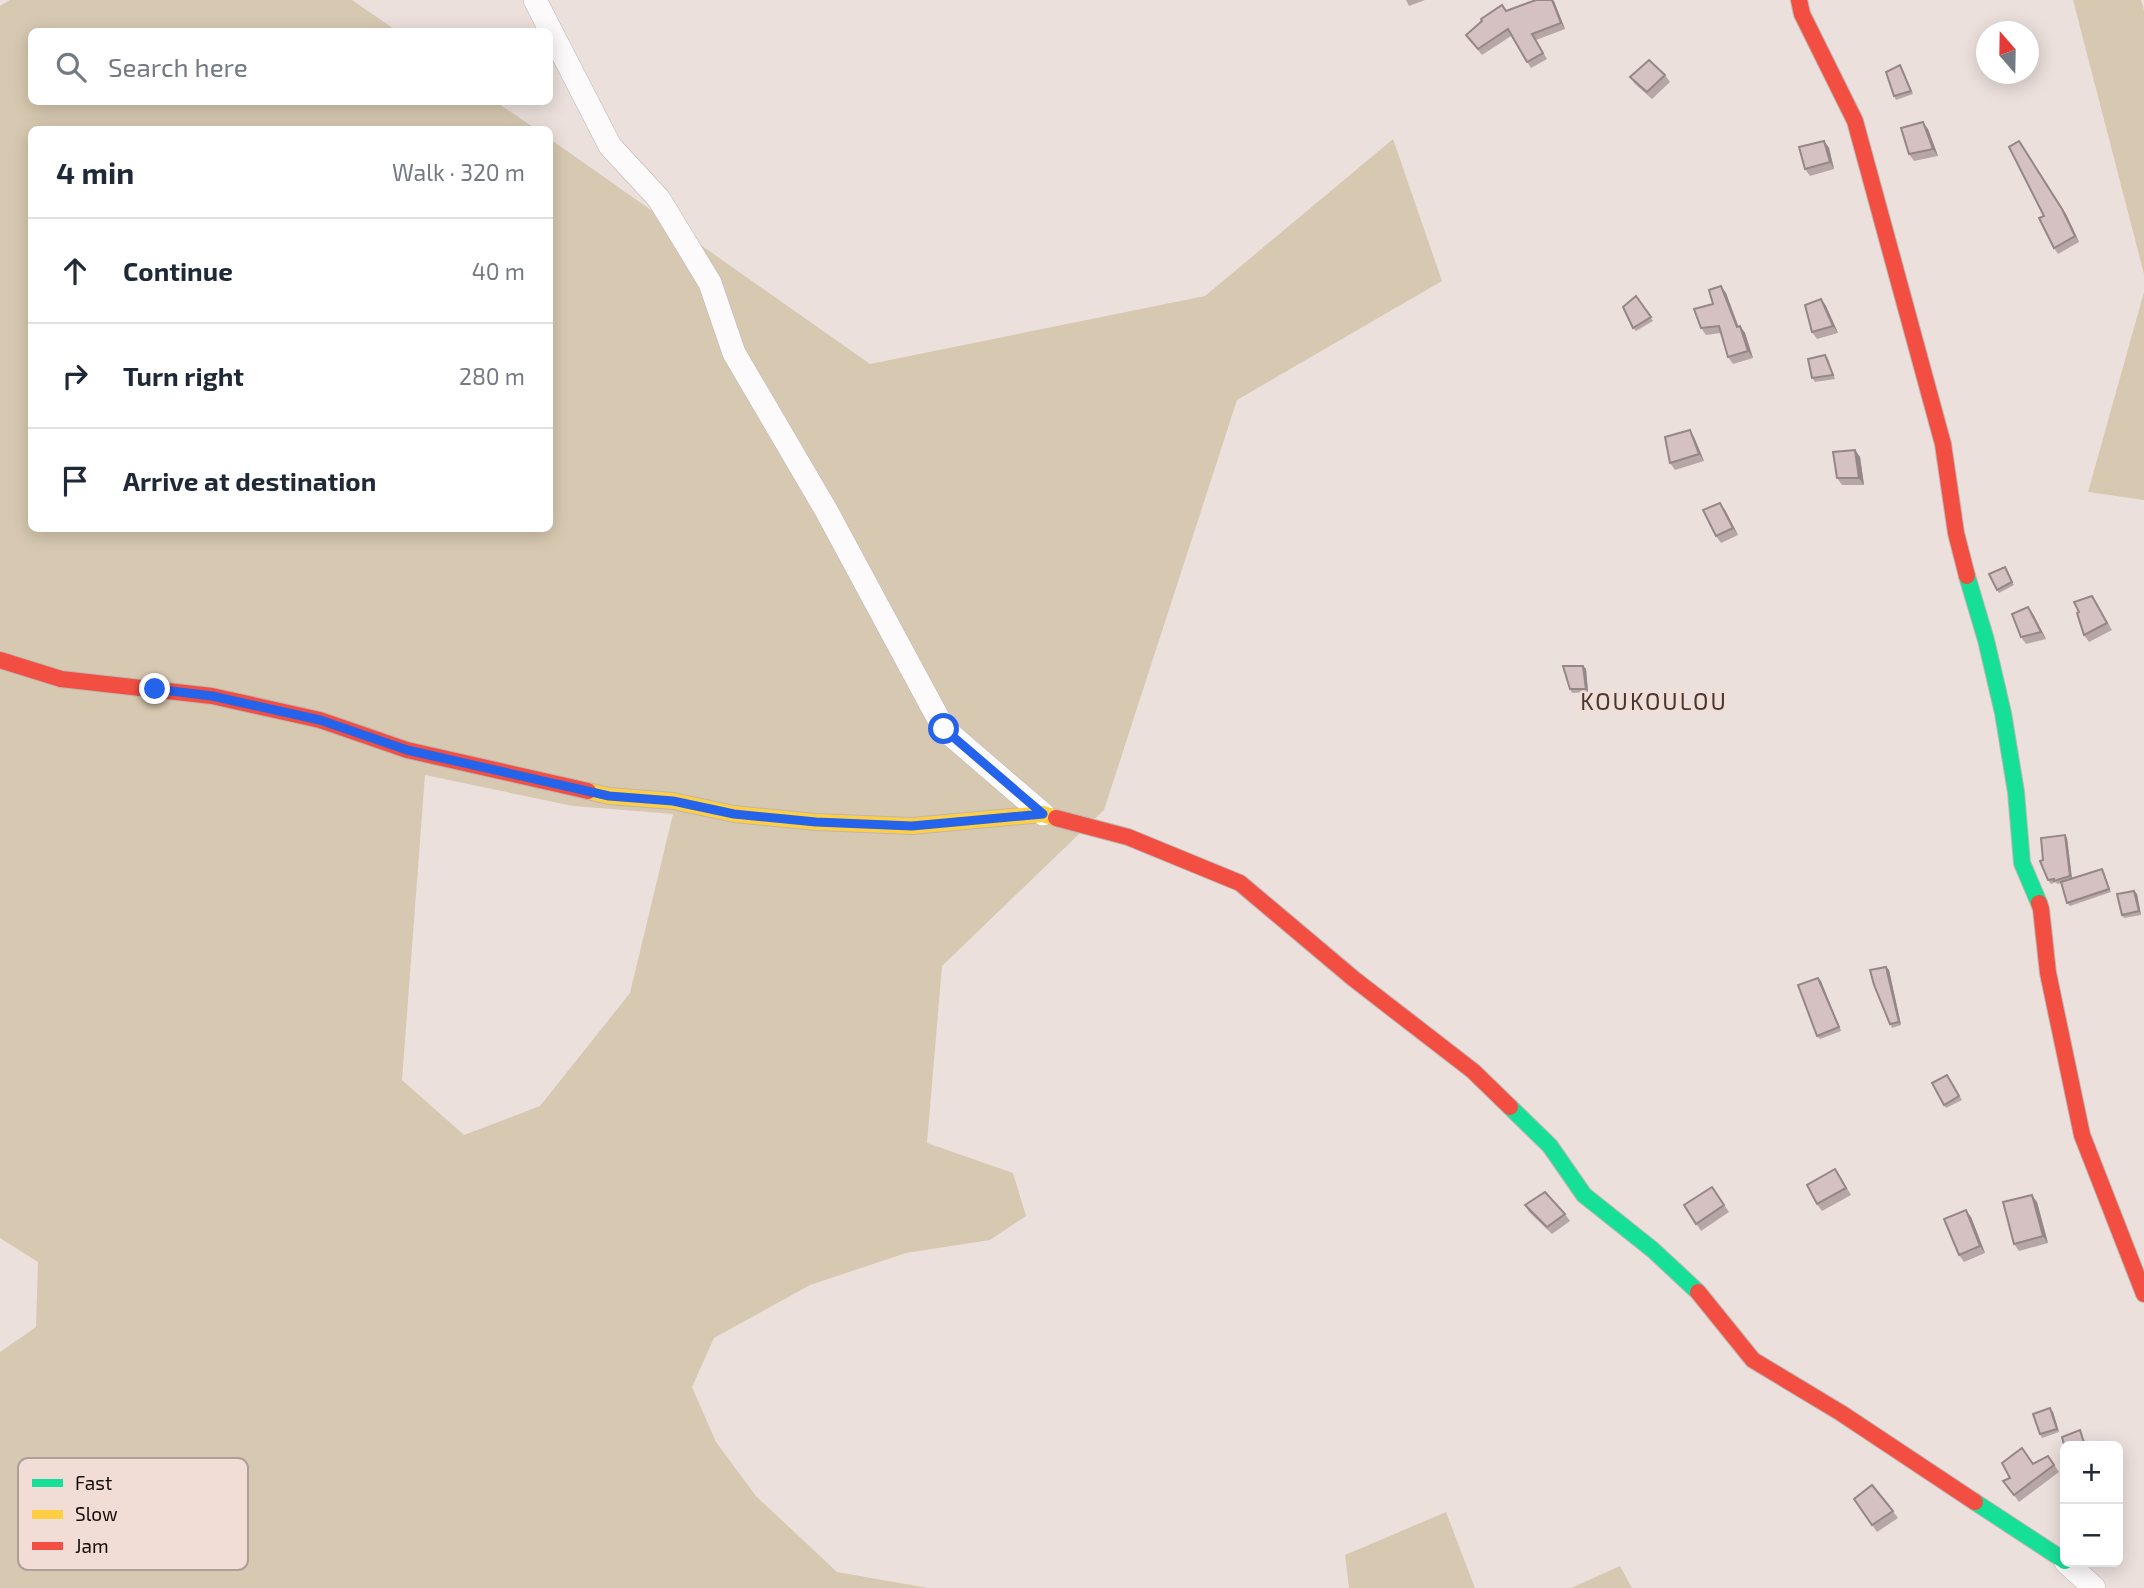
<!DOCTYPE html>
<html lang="en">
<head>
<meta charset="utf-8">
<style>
  :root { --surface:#fff; --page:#f2f2f3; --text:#1f2937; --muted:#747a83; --line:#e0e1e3 }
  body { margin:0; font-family:"Exo 2",sans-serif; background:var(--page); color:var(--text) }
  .controls { position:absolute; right:21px; bottom:21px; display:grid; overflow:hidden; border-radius:10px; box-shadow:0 4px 18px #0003 }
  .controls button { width:63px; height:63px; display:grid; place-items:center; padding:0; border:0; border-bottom:2px solid var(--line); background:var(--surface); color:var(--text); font:35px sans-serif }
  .compass { position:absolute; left:1976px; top:21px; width:63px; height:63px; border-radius:50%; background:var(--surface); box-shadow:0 4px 18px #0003; rotate:340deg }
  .stop { position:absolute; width:21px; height:21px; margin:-16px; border:5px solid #2563eb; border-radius:50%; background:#fff }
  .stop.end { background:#2563eb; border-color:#fff; box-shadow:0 2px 7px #0008 }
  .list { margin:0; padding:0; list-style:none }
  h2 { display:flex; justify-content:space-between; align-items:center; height:91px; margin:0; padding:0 28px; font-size:30px }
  h2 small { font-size:23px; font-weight:400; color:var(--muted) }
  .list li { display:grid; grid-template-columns:46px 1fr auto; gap:21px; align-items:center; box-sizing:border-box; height:105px; padding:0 28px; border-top:2px solid var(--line) }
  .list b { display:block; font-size:26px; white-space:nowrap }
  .list em { font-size:23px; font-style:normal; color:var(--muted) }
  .icon { flex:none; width:38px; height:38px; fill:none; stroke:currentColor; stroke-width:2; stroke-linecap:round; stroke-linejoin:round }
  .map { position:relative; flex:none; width:2144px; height:1588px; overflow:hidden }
  .search { position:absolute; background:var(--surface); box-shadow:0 4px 18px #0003; left:28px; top:28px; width:525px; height:77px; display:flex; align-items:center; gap:18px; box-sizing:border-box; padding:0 24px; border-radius:10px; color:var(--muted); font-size:26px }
  .panel { position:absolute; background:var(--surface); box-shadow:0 4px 18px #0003; left:28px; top:126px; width:525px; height:406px; border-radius:10px }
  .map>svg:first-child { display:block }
</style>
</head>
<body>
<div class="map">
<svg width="2144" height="1588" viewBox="0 0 2144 1588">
  <rect width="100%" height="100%" fill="#ece0dc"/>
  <!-- green -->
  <g fill="#d7c9b1" fill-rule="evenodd">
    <path d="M 10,0 L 352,0 L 397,31 L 32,32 L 32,102 L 496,102 L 536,129 L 32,130 L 32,528 L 550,528 L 550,139 L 870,364 L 1205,296 L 1393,139 L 1442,281 L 1237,400 L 1104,810 L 942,966 L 927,1143 L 1013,1173 L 1026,1216 L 990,1240 L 906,1253 L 810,1285 L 714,1338 L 692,1387 L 716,1442 L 756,1496 L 837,1572 L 928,1588 L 0,1588 L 0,1352 L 36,1327 L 38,1262 L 0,1238 L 0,6 ZM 425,775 L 573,806 L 673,814 L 630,993 L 540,1106 L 464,1135 L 402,1080 Z"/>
    <path d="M 2073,0 L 2141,0 L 2144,10 L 2144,274 Z"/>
    <path d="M 2144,292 L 2144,500 L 2088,492 Z"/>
    <path d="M 1446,1512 L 1475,1588 L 1349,1588 L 1345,1555 Z"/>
    <path d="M 1620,1566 L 1632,1588 L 1571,1588 Z"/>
  </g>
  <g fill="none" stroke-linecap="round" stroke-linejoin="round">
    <defs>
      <g id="street">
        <path d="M 535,0 L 610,146 L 659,199 L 710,283 L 734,353 L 826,510 L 944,729 L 1043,814"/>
        <path d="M 2066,1562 L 2094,1588"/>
      </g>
      <g id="fast">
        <path d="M 1967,576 L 1986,640 L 2003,713 L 2016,792 L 2022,863 L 2039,903"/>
        <path d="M 1510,1107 L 1550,1146 L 1584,1195 L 1653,1250 L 1698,1292"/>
        <path d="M 1975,1502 L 2065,1561"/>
      </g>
      <path id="slow" d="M 588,791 L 609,796 L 673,801 L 734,814 L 816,822 L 912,826 L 1043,814 L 1056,818"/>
      <g id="jam">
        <path d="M 1799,0 L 1802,14 L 1855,121 L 1943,444 L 1956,533 L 1967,576"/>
        <path d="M 0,660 L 61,679 L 212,696 L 320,720 L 407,750 L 588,791"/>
        <path d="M 1056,818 L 1128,837 L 1240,883 L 1354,979 L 1473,1071 L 1510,1107"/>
        <path d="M 2039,903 L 2041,909 L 2048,973 L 2082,1135 L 2144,1294"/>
        <path d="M 1698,1292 L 1753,1360 L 1841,1413 L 1975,1502"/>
      </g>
    </defs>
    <!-- street casing -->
    <use href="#street" stroke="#beb5b2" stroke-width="24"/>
    <!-- fast casing -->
    <use href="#fast" stroke="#beb5b2" stroke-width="18"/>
    <!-- slow casing -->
    <use href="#slow" stroke="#beb5b2" stroke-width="18"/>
    <!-- jam casing -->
    <use href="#jam" stroke="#beb5b2" stroke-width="18"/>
    <!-- street -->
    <use href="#street" stroke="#fcfafa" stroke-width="23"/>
    <!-- fast -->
    <use href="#fast" stroke="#16e098" stroke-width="16"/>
    <!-- slow -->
    <use href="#slow" stroke="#ffcf43" stroke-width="16"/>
    <!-- jam -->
    <use href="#jam" stroke="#f24e42" stroke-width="16"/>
  </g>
  <!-- wall -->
  <g fill="#b7a6a6">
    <path d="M 1406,0 L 1425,0 L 1409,6 Z"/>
    <path d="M 1536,0 L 1553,0 L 1565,29 L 1536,40 L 1547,59 L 1531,68 L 1511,36 L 1482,55 L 1470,40 Z"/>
    <path d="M 1902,69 L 1913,94 L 1896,100 L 1894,96 Z"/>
    <path d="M 1665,75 L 1670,82 L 1652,99 L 1635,84 L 1630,77 Z"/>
    <path d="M 1928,129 L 1938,156 L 1914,161 L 1909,154 Z"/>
    <path d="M 1824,141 L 1829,148 L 1834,169 L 1810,176 L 1805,169 Z"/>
    <path d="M 2066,214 L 2079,242 L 2058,254 L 2054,248 Z"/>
    <path d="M 1726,293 L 1739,327 L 1740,326 L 1745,333 L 1753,358 L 1733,364 L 1728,357 L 1721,333 L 1706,335 L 1701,328 L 1713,304 Z"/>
    <path d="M 1636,296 L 1653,321 L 1636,331 L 1633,328 Z"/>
    <path d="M 1821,299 L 1826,306 L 1838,333 L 1817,339 L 1812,332 Z"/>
    <path d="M 1825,355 L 1828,358 L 1835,379 L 1815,382 L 1812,378 Z"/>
    <path d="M 1694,437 L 1704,461 L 1675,470 L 1670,463 Z"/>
    <path d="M 1855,450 L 1860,457 L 1864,485 L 1842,485 L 1837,478 Z"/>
    <path d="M 1725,510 L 1738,535 L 1721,543 L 1716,536 Z"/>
    <path d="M 2005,567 L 2014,585 L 1999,593 L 1997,590 Z"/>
    <path d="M 2097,603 L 2112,630 L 2089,642 L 2084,635 Z"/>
    <path d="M 2033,614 L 2046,639 L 2026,644 L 2021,637 Z"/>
    <path d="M 1583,666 L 1586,669 L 1588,692 L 1572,693 L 1570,689 Z"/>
    <path d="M 2067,838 L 2072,878 L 2104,872 L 2111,892 L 2070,906 L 2067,903 L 2061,883 L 2057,884 L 2056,882 L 2051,884 L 2048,880 L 2043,860 Z"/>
    <path d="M 2134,891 L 2137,894 L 2141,915 L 2124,918 L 2122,915 Z"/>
    <path d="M 1886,967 L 1889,970 L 1901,1025 L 1892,1028 L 1890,1024 Z"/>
    <path d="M 1818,978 L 1841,1031 L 1820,1039 L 1817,1036 Z"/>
    <path d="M 1947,1075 L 1962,1100 L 1946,1108 L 1944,1105 Z"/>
    <path d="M 1840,1176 L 1851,1195 L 1822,1211 L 1817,1204 Z"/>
    <path d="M 1712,1187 L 1729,1212 L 1701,1231 L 1684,1205 Z"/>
    <path d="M 2037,1202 L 2048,1243 L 2019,1251 L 2014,1244 Z"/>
    <path d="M 1525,1205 L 1565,1214 L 1570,1221 L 1552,1234 L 1529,1212 Z"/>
    <path d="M 1971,1217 L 1985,1253 L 1964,1262 L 1959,1255 Z"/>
    <path d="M 2053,1412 L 2059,1432 L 2042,1438 L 2040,1434 Z"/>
    <path d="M 2048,1456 L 2059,1472 L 2019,1502 L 2003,1481 Z"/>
    <path d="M 1854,1499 L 1893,1511 L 1898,1518 L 1877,1532 Z"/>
  </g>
  <!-- shaded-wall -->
  <g fill="#958787">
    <path d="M 1552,0 L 1554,1 L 1565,29 L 1561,23 Z"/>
    <path d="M 1923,122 L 1928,129 L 1938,156 L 1933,149 Z"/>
    <path d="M 1824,141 L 1829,148 L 1834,169 L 1830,162 Z"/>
    <path d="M 2019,141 L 2066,214 L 2079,242 L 2075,236 Z"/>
    <path d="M 1721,286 L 1726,293 L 1741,335 L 1737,327 Z"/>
    <path d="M 1821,299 L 1826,306 L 1838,333 L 1833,326 Z"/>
    <path d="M 1740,326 L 1745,333 L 1753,358 L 1748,351 Z"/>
    <path d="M 1690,430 L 1694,437 L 1704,461 L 1699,454 Z"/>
    <path d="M 1855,450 L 1860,457 L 1864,485 L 1859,478 Z"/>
    <path d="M 1720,503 L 1725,510 L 1738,535 L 1733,528 Z"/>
    <path d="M 2028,607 L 2033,614 L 2046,639 L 2041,632 Z"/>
    <path d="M 1583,666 L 1586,669 L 1588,692 L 1586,689 Z"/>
    <path d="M 2065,835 L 2067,838 L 2072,879 L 2070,876 Z"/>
    <path d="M 2134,891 L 2137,894 L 2141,915 L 2139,911 Z"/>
    <path d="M 1886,967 L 1889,970 L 1901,1025 L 1899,1022 Z"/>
    <path d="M 1818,978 L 1821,981 L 1841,1031 L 1839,1027 Z"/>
    <path d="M 2032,1195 L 2037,1202 L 2048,1243 L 2043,1236 Z"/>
    <path d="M 1966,1210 L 1971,1217 L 1985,1253 L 1980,1246 Z"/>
    <path d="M 2050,1408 L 2053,1412 L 2059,1432 L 2057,1429 Z"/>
  </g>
  <!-- building -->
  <g fill="#d5c1c1" stroke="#958787" stroke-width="2">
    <path d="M 1536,0 L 1552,0 L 1561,23 L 1532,34 L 1543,53 L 1527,62 L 1508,29 L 1478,49 L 1466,35 L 1482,21 L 1481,19 L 1502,5 L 1506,11 Z"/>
    <path d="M 1649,60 L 1665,75 L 1647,92 L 1630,77 Z"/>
    <path d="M 1900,65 L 1911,91 L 1894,96 L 1886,72 Z"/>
    <path d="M 1923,122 L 1933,149 L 1909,154 L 1901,128 Z"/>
    <path d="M 1824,141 L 1830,162 L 1805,169 L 1799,147 Z"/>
    <path d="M 2019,141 L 2062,209 L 2075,236 L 2054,248 L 2039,218 L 2044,216 L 2009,147 Z"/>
    <path d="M 1721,286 L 1737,327 L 1740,326 L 1748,351 L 1728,357 L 1719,326 L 1701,328 L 1694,309 L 1713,304 L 1709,290 Z"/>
    <path d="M 1636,296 L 1651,317 L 1633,328 L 1623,307 Z"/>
    <path d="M 1821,299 L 1833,326 L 1812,332 L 1805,305 Z"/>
    <path d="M 1825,355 L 1833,375 L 1812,378 L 1808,359 Z"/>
    <path d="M 1690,430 L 1699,454 L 1670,463 L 1665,437 Z"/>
    <path d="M 1855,450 L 1859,478 L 1837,478 L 1833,452 Z"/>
    <path d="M 1720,503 L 1733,528 L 1716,536 L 1703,510 Z"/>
    <path d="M 2005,567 L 2012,582 L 1997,590 L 1989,574 Z"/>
    <path d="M 2092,596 L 2107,623 L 2084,635 L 2077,613 L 2079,612 L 2074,602 Z"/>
    <path d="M 2028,607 L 2041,632 L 2021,637 L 2012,614 Z"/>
    <path d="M 1563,666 L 1583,666 L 1586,689 L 1570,689 Z"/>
    <path d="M 2065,835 L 2070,876 L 2054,881 L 2054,879 L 2048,880 L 2040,861 L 2043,860 L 2041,838 Z"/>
    <path d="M 2102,869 L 2109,889 L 2067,903 L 2061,882 Z"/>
    <path d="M 2134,891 L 2139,911 L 2122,915 L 2117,894 Z"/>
    <path d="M 1886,967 L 1899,1022 L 1890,1024 L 1874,985 L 1870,970 Z"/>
    <path d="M 1818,978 L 1839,1027 L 1817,1036 L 1798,985 Z"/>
    <path d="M 1947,1075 L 1959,1096 L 1944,1105 L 1932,1083 Z"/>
    <path d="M 1835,1169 L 1846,1188 L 1817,1204 L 1807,1185 Z"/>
    <path d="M 1712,1187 L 1724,1205 L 1696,1224 L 1684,1205 Z"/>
    <path d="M 1545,1192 L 1565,1214 L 1547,1227 L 1525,1205 Z"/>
    <path d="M 2032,1195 L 2043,1236 L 2014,1244 L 2003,1202 Z"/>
    <path d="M 1966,1210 L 1980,1246 L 1959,1255 L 1944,1219 Z"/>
    <path d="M 2050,1408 L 2057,1429 L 2040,1434 L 2033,1414 Z"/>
    <path d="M 2080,1430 L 2085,1446 L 2065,1446 L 2065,1448 L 2062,1437 Z"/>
    <path d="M 2022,1448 L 2033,1464 L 2048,1456 L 2054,1465 L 2014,1495 L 2003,1481 L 2010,1478 L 2002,1463 Z"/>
    <path d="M 1872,1485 L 1893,1511 L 1872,1525 L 1854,1499 Z"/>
  </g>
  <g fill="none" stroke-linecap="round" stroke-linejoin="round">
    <!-- route -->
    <path stroke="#2563eb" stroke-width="9" d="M 155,689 L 212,696 L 320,720 L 407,750 L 609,796 L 673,801 L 734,814 L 816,822 L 912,826 L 1043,814 L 944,729"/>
  </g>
  <g text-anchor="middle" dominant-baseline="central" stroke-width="5" stroke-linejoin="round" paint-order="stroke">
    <!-- quarter labels -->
    <g font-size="23" letter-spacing="2" fill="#473732" stroke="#f2dcd6">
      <text x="1654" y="701">KOUKOULOU</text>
    </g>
  </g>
  <!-- legend -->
  <rect x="18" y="1458" width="230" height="112" rx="10" fill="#f2dcd6" stroke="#af9d98" stroke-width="2"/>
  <rect x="32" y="1479" width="31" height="8" fill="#16e098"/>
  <rect x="32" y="1510" width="31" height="9" fill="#ffcf43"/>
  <rect x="32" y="1542" width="31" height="8" fill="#f24e42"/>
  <g font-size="19" fill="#120b09">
    <text x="75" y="1490">Fast</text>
    <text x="75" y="1521">Slow</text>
    <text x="75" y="1553">Jam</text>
  </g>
</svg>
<div class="controls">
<button>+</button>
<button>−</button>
</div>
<svg class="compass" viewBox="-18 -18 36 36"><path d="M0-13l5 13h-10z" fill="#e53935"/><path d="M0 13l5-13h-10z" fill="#747a83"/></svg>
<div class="stop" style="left:944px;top:729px"></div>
<div class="stop end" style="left:155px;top:689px"></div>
<div class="search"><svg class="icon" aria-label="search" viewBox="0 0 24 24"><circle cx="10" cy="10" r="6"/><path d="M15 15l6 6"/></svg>Search here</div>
<section class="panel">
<h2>4 min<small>Walk · 320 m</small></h2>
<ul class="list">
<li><svg class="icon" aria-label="ahead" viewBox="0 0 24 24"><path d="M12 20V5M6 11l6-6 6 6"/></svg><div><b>Continue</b></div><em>40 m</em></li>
<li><svg class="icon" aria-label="right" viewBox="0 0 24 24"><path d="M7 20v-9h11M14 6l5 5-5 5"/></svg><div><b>Turn right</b></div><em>280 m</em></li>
<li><svg class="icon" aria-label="arrive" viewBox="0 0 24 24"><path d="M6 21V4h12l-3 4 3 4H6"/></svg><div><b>Arrive at destination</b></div></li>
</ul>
</section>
</div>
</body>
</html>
